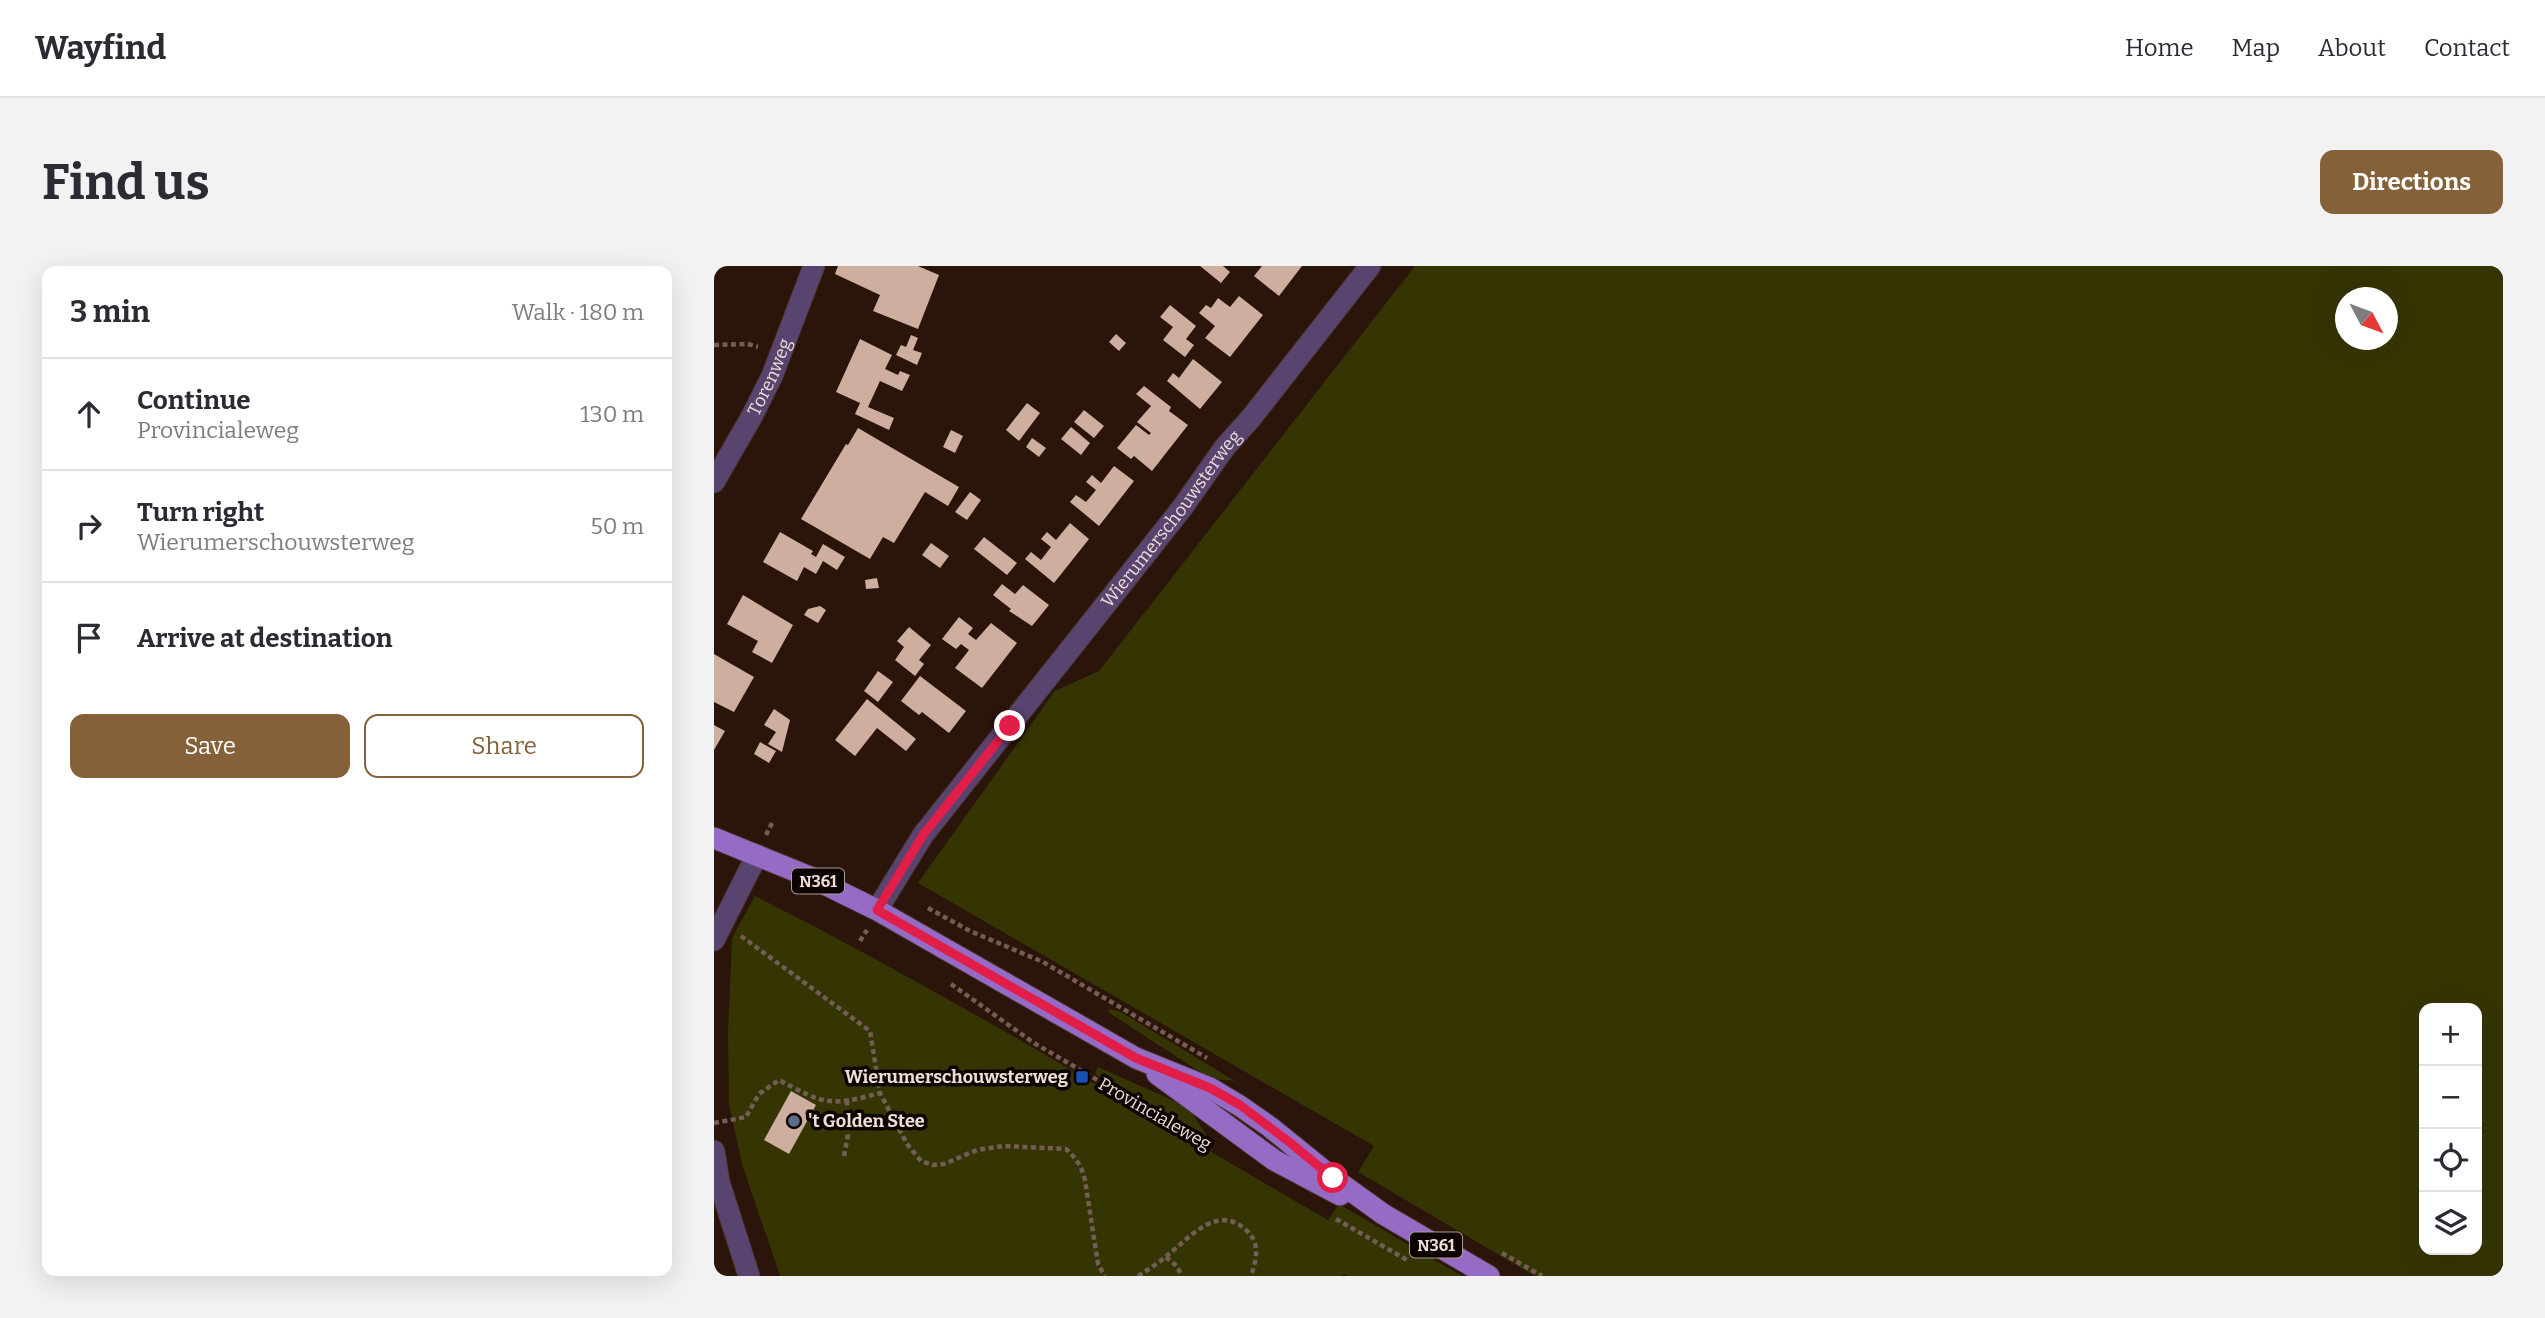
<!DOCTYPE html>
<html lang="en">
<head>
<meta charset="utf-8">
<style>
  :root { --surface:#fff; --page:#f2f2f3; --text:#2b2b33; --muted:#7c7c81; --line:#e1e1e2; --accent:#85613a }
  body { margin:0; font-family:Bitter,serif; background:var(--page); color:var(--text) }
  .controls { position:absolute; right:21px; bottom:21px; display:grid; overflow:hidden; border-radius:14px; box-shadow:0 7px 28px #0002 }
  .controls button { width:63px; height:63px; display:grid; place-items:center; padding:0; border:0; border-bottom:2px solid var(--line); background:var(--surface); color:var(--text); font:35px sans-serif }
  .compass { position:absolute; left:1621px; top:21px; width:63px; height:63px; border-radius:50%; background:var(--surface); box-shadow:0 7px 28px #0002; rotate:131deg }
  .stop { position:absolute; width:21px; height:21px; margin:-16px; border:5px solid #e11d48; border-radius:50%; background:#fff }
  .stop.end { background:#e11d48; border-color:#fff; box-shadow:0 2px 7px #0008 }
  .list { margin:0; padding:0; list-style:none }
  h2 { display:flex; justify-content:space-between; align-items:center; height:91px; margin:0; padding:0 28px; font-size:30px }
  h2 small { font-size:23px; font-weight:400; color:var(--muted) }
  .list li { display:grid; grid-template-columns:46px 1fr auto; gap:21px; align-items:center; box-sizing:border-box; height:112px; padding:0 28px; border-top:2px solid var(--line) }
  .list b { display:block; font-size:26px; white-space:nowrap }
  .list p { margin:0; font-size:23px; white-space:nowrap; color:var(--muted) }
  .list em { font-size:23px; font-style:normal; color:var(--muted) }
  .actions { display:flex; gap:14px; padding:21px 28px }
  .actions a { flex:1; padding:16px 0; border:2px solid var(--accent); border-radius:14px; text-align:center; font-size:24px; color:var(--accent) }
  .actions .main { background:var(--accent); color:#fff }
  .icon { flex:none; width:38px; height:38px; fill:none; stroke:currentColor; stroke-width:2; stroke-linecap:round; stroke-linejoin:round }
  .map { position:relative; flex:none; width:1789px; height:1010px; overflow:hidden; border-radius:14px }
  header { display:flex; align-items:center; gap:42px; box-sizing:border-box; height:98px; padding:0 35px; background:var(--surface); border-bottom:2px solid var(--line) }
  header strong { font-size:33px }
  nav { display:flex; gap:38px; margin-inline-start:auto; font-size:24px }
  .intro { display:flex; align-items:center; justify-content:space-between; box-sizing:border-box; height:168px; padding:0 42px }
  h1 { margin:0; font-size:49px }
  .button { padding:18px 32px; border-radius:14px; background:var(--accent); color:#fff; font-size:24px; font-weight:700 }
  main { display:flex; gap:42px; padding:0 42px }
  aside { flex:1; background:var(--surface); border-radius:14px; box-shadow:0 7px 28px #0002 }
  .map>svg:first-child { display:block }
</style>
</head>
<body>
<header>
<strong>Wayfind</strong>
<nav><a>Home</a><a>Map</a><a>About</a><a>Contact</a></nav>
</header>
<div class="intro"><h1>Find us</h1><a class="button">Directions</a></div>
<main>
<aside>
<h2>3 min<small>Walk · 180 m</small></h2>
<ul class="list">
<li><svg class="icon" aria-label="ahead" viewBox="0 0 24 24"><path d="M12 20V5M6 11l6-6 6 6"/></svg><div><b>Continue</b><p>Provincialeweg</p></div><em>130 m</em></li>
<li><svg class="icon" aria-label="right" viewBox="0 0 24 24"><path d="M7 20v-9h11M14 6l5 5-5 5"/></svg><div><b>Turn right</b><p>Wierumerschouwsterweg</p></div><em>50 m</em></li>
<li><svg class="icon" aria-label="arrive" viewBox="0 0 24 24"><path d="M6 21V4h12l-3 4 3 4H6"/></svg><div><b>Arrive at destination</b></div></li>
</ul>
<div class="actions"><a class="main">Save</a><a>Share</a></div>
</aside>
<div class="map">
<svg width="1789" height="1010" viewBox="0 0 1789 1010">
  <rect width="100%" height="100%" fill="#2b1409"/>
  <!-- green -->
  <g fill="#353504" fill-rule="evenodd">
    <path d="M 701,0 L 1789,0 L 1789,1010 L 821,1010 L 644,906 L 660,880 L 204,617 L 341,425 L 385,405 ZM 1632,32 L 1674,32 L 1674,74 L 1632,74 ZM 1710,742 L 1763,742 L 1763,984 L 1710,984 Z"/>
    <path d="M 41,630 C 237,729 424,844 614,954 L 625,938 L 748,1010 L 634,1010 L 630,1008 L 628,1010 L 66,1010 L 28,898 L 15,838 L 14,767 L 18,672 Z"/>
    <path d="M 396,743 L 407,746 L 521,815 L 499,813 L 486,806 L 394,746 Z"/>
    <path d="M 384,801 L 474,841 L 497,876 L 385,811 L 381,807 Z"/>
  </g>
  <!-- building -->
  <g fill="#cdae9f">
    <path d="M 124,0 L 204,0 L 225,9 L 204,63 L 159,45 L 166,29 L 121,8 Z"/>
    <path d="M 486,0 L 509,0 L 516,6 L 507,17 Z"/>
    <path d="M 548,0 L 588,0 L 565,30 L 540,10 Z"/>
    <path d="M 525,30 L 549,49 L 516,91 L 491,72 L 501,60 L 485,47 L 492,39 L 497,42 L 504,32 L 516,41 Z"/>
    <path d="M 456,39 L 482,60 L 472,73 L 480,79 L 471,91 L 449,74 L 459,61 L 446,51 Z"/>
    <path d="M 402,68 L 412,77 L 405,85 L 395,76 Z"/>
    <path d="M 197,69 L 204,72 L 199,84 L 208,87 L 203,99 L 182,89 L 187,79 L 192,81 Z"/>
    <path d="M 146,73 L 178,89 L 171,103 L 184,109 L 186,105 L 196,109 L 188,125 L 166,115 L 154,141 L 180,152 L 175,164 L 141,148 L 146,137 L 122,126 Z"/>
    <path d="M 479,93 L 508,116 L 486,143 L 453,115 L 459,107 L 465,112 Z"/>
    <path d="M 430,120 L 457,141 L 455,145 L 474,159 L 438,205 L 420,190 L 417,193 L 403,182 L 422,159 L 435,169 L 437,167 L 423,156 L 437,140 L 422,128 Z"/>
    <path d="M 313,137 L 326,147 L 305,175 L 292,164 Z"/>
    <path d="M 370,144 L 390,160 L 380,172 L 360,156 Z"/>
    <path d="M 357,161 L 376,177 L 367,189 L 347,173 Z"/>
    <path d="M 144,162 L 245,221 L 234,240 L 211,226 L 180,277 L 169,271 L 156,293 L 87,253 L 132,178 L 134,179 Z"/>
    <path d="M 237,164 L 249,170 L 241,187 L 229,181 Z"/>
    <path d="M 318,172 L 332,182 L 325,191 L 312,181 Z"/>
    <path d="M 400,200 L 420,215 L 385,260 L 356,236 L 362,229 L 372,236 L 382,224 L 372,216 L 378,209 L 387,217 Z"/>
    <path d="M 256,226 L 267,234 L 253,254 L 241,246 Z"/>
    <path d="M 356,257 L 375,273 L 340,317 L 311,293 L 317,286 L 327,294 L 337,281 L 327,273 L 333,266 L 342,274 Z"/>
    <path d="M 66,266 L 99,285 L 97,288 L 102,291 L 109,278 L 131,291 L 123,304 L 109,295 L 102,308 L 90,301 L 83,315 L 49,296 Z"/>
    <path d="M 270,271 L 303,297 L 293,309 L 260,283 Z"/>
    <path d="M 217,277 L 235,290 L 226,302 L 208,289 Z"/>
    <path d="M 163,312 L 165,322 L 152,323 L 151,314 Z"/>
    <path d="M 288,318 L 301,328 L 309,319 L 335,339 L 318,360 L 295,345 L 297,343 L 279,329 Z"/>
    <path d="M 29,329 L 79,359 L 58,397 L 38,386 L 44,375 L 13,358 Z"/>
    <path d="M 106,340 L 112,344 L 104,357 L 90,349 L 94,343 Z"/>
    <path d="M 245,351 L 259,362 L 254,368 L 262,374 L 277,357 L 303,377 L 268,422 L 241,402 L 255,384 L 247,378 L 242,383 L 228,373 Z"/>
    <path d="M 195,361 L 217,379 L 205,394 L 210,398 L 201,410 L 181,394 L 190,381 L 183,375 Z"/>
    <path d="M 0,388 L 40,411 L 20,446 L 0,436 Z"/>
    <path d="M 164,405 L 179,416 L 164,436 L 150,425 Z"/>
    <path d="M 206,410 L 252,445 L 235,467 L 208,446 L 205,449 L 187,435 Z"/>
    <path d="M 153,433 L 202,473 L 192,485 L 163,462 L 141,490 L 121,474 Z"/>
    <path d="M 60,443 L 76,454 L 68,486 L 54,478 L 62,466 L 50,459 Z"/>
    <path d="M 0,459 L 11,465 L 0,484 Z"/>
    <path d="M 46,476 L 62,485 L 55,497 L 40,488 Z"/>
    <path d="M 77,825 L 102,839 L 75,888 L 50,874 Z"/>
  </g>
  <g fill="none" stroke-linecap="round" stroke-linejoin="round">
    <defs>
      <g id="minor">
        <path id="s1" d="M 0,216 L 38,150 L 58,110 L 100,0"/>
        <path d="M 0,674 L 43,589"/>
        <path d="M 0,885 L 5,916 L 35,1010"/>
      </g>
      <g id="tertiary">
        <path id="s2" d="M 163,644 L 209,569 L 468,242 L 511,181 L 537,152 L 656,0"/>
      </g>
      <g id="primary">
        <path d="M 0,572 L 96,611 L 163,644 L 422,792 L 496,822 L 526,840 L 556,861 L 619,912 L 669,948 L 775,1010"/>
        <path d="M 443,808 L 560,894 L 626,929"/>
      </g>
    </defs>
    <!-- minor casing -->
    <use href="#minor" stroke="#463026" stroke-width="23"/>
    <!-- tertiary casing -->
    <use href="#tertiary" stroke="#463026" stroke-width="23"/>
    <!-- primary casing -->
    <use href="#primary" stroke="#463026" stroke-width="23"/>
    <!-- path -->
    <g stroke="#735e55" stroke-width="4.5" stroke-dasharray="5 3.5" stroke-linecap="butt">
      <path d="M 0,79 L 34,78 L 44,81"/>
      <path d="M 52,569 L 58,557"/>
      <path d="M 214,642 L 256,665 L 329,696 L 493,792"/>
      <path d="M 27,670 L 156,765 L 166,827 L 193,878 L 207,895 L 219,899 L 230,898 L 263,884 L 290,880 L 352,883 C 362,892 368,901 371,914 L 384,998 L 391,1010"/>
      <path d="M 146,675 L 153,664"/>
      <path d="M 237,718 L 320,777 L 493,878"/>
      <path d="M 0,857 L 32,851 L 45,828 L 65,814 C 110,838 115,841 166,827"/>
      <path d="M 130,890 L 134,869 L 133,836"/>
      <path d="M 622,953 L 693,994"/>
      <path d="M 788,987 L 828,1010"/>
      <path d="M 452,991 L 464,1001 L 467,1010"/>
      <path d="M 424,1010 C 435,1003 446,996 455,988 C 477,970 505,937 533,965 C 547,978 542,994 537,1010"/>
    </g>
    <!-- minor -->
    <use href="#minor" stroke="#58446f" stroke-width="21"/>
    <!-- tertiary -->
    <use href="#tertiary" stroke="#58446f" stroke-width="21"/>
    <!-- primary -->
    <use href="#primary" stroke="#956bc5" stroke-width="21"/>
  </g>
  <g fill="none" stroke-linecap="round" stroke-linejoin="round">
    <!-- route -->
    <path stroke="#e11d48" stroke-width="9" d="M 296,460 L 209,569 L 163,644 L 422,792 L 496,822 L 526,839 L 574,875 L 619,912"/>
  </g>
  <!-- markers -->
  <rect fill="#1a4fb4" stroke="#0c0402" stroke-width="2.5" x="361" y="804" width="14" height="14" rx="3.5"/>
  <circle fill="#5c6f8a" stroke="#0c0402" stroke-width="2.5" cx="80" cy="855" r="7"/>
  <g text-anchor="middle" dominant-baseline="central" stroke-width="7" stroke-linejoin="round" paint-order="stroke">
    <!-- shield labels -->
    <g fill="#0c0402" stroke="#ab9d97" stroke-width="2">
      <rect x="78" y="602.5" width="52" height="25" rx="5"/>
      <rect x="696" y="966.5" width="52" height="25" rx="5"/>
    </g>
    <g font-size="16" font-weight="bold" fill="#efded7">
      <text x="104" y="615">N361</text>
      <text x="722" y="979">N361</text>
    </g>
    <!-- street labels -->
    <g font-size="18" fill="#efded7" stroke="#0c0402">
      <text stroke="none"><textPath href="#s1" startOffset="119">Torenweg</textPath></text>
      <text stroke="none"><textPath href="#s2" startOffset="490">Wierumerschouwsterweg</textPath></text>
      <text transform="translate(441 848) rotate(30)">Provincialeweg</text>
    </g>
    <!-- poi labels -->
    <g font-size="18" font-weight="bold" fill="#efded7" stroke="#0c0402" text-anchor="end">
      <text x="354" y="811">Wierumerschouwsterweg</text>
      <text x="94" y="855" text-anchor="start">'t Golden Stee</text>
    </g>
  </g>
</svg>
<div class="controls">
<button>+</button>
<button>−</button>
<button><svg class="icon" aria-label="locate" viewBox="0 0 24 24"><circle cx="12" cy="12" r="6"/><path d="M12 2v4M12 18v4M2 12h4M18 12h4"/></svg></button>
<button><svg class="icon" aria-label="layers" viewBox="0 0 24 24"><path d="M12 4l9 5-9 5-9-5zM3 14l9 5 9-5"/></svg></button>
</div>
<svg class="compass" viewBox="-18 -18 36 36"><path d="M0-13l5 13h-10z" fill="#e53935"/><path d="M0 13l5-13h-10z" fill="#7c7c81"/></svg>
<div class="stop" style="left:619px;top:912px"></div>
<div class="stop end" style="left:296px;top:460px"></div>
</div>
</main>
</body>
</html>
